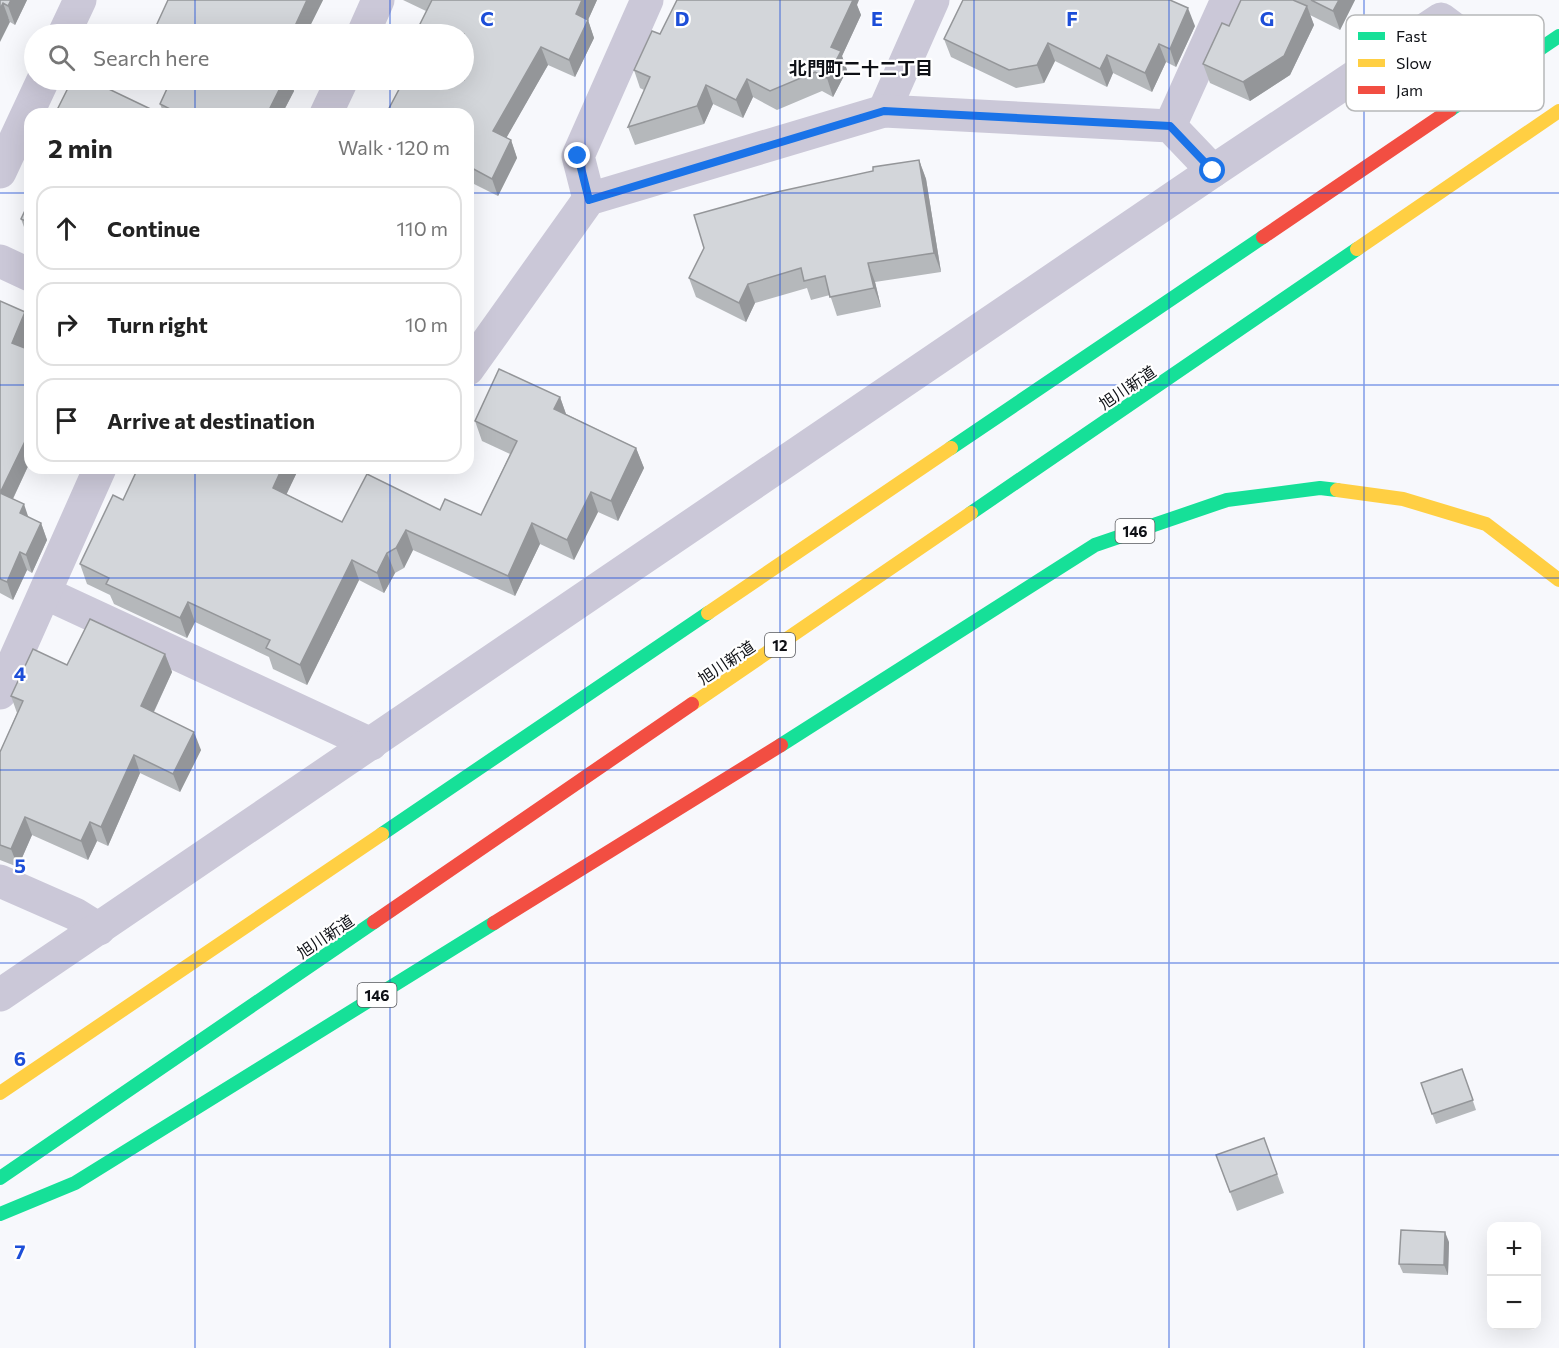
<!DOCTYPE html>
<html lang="en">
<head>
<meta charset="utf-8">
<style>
  :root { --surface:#fff; --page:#f2f2f2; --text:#222; --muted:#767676; --line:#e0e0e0 }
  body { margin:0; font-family:Commissioner,"Noto Sans JP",sans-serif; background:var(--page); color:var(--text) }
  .controls { position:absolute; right:18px; bottom:18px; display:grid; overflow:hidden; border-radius:12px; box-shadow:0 6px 24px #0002 }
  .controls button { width:54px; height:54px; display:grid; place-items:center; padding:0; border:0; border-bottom:2px solid var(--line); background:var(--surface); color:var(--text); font:30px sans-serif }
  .stop { position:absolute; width:18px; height:18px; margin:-14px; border:4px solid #1a73e8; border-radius:50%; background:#fff }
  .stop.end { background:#1a73e8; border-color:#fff; box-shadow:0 2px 6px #0008 }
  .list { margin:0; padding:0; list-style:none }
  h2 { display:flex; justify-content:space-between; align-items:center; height:78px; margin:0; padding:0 24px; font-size:26px }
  h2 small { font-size:20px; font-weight:400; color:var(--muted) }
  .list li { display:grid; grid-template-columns:39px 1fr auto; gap:18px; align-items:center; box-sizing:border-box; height:84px; margin:0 12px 12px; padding:0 12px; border:2px solid var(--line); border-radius:18px }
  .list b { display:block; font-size:22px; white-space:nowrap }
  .list em { font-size:20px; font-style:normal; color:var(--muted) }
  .icon { flex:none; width:33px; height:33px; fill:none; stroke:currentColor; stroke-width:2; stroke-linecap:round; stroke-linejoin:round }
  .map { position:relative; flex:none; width:1559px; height:1348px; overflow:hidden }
  .search { position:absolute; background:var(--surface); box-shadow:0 6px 24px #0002; left:24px; top:24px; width:450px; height:66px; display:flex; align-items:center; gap:15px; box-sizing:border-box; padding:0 21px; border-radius:33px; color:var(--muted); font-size:22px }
  .panel { position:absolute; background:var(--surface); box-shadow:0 6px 24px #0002; left:24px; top:108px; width:450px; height:366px; border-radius:18px }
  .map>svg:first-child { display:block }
</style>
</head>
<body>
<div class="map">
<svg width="1559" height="1348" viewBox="0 0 1559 1348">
  <rect width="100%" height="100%" fill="#f7f8fc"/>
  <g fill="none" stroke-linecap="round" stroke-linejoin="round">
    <!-- street -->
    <g stroke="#cbc8d8" stroke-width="33">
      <path d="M 64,34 L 80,0"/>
      <path d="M 363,34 L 378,0"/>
      <path d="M 884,111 L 933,0"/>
      <path d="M 326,114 L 342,80"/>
      <path d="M 1170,126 L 1227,0"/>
      <path d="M 0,172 L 43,80"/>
      <path d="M 589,199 L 578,156 L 647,0"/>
      <path d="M 0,261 L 30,275"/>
      <path d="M 468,369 L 589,199 L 884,111 L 1170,126 L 1213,171"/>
      <path d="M 45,593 L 371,744"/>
      <path d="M 0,693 L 100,468"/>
      <path d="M 0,881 L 75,914 L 99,929"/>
      <path d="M 0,995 L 1213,171 L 1441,19 L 1508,69"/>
    </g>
    <!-- fast -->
    <g stroke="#16e098" stroke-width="14">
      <path d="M 1450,110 L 1559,36"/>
      <path d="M 951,448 L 1263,237"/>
      <path d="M 971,513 L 1357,249"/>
      <path d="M 781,745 L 1095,545 L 1227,500 L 1320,488 L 1337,490"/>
      <path d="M 382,834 L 708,613"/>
      <path d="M 0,1178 L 374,922"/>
      <path d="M 0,1214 L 75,1183 L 494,923"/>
    </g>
    <!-- slow -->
    <g stroke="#ffcf43" stroke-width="14">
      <path d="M 1357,249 L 1559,111"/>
      <path d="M 1337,490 L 1403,499 L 1486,524 L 1559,580"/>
      <path d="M 708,613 L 951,448"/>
      <path d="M 692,704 L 971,513"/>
      <path d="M 0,1093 L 382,834"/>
    </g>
    <!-- jam -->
    <g stroke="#f24e42" stroke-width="14">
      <path d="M 1263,237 L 1450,110"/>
      <path d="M 374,922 L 692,704"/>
      <path d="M 494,923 L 781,745"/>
    </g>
  </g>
  <!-- wall -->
  <g fill="#b5b8bb">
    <path d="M 0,0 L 27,0 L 15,25 L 10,22 Z"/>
    <path d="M 323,0 L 306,34 L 159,34 L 156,26 Z"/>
    <path d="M 403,0 L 597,0 L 588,20 L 594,38 L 575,77 L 548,65 L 506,138 L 511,140 L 517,158 L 498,196 L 468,181 L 468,114 L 464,80 L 426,11 Z"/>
    <path d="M 1241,0 L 1355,0 L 1340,30 L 1310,15 L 1314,25 L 1290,75 L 1250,101 L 1210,83 L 1203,64 L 1229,26 Z"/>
    <path d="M 857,5 L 861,15 L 842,56 L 847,70 L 833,97 L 822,91 L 777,110 L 753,97 L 743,118 L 713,104 L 704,124 L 635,145 L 628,127 L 644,90 L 640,88 L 634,70 L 660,34 Z"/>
    <path d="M 1195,26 L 1176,67 L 1166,62 L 1152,92 L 1113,73 L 1107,87 L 1055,61 L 1044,83 L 1016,88 L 951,57 L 944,39 Z"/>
    <path d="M 290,80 L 294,91 L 282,114 L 164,114 L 160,104 Z"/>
    <path d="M 919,160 L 926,179 L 941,272 L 875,282 L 881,307 L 837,316 L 830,295 L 811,300 L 807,288 L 755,303 L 746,322 L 696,297 L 689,278 Z"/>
    <path d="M 30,200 L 30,236 L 27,235 L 21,219 Z"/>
    <path d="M 0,301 L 30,333 L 24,348 L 30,350 L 30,462 L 13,499 L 28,517 L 41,523 L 47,540 L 32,573 L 27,570 L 13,600 L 0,593 Z"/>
    <path d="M 560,397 L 566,414 L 636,448 L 644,468 L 618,521 L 598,512 L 574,560 L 540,544 L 515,596 L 413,550 L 404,568 L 395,573 L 384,593 L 359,580 L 307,685 L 273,669 L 269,657 L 195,622 L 187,638 L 114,604 L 110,595 L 87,584 L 80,564 L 123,500 L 138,468 L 299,468 L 286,494 L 342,522 L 440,510 L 481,515 L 510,454 L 482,441 L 475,421 Z"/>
    <path d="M 165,654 L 172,672 L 154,712 L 201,750 L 180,792 L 140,773 L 108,846 L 97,841 L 88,860 L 32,835 L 18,867 L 0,860 L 0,752 L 17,713 L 11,696 L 67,665 Z"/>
    <path d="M 1462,1069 L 1476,1110 L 1436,1124 L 1421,1083 Z"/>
    <path d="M 1264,1138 L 1284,1193 L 1237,1211 L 1216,1155 Z"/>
    <path d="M 1449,1242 L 1448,1275 L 1403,1273 L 1399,1264 Z"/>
  </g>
  <!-- shaded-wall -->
  <g fill="#949699">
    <path d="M 11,0 L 27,0 L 15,25 L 8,6 Z"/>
    <path d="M 307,0 L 323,0 L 306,34 L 296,34 L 294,28 Z"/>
    <path d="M 582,0 L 597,0 L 588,20 L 594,38 L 575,77 L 569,60 L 576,14 Z"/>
    <path d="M 849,0 L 859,0 L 857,5 L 861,15 L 842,56 L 847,70 L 833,97 L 827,78 L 831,47 Z"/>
    <path d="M 1339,0 L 1355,0 L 1340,30 L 1333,11 Z"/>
    <path d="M 3,3 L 10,22 L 0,42 L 0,9 Z"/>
    <path d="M 1307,6 L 1314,25 L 1290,75 L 1250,101 L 1243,82 Z"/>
    <path d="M 1188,8 L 1195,26 L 1176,67 L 1170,49 Z"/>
    <path d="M 1048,43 L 1055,61 L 1044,83 L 1037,65 Z"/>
    <path d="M 1159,44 L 1166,62 L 1152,92 L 1145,73 Z"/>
    <path d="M 541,47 L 548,65 L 500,149 L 493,131 Z"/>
    <path d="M 1107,55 L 1113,73 L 1107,87 L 1100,69 Z"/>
    <path d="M 747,79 L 753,97 L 743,118 L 736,100 Z"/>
    <path d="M 284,80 L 290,80 L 294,91 L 282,114 L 267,114 Z"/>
    <path d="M 706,85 L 713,104 L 704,124 L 697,106 Z"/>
    <path d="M 511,140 L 517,158 L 498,196 L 492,179 Z"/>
    <path d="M 919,160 L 926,179 L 941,272 L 934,253 Z"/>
    <path d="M 868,263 L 875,282 L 881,307 L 874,288 Z"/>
    <path d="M 748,284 L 755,303 L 746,322 L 739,303 Z"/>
    <path d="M 25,312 L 30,326 L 30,333 L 19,360 L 12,343 Z"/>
    <path d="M 560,397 L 567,417 L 554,409 Z"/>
    <path d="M 30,431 L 30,462 L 7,511 L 0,493 Z"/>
    <path d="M 636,448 L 644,468 L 618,521 L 611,501 Z"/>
    <path d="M 282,468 L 299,468 L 280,508 L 273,488 Z"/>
    <path d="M 591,492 L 598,512 L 574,560 L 567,540 Z"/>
    <path d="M 24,504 L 30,522 L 20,513 Z"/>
    <path d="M 41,523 L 47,540 L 32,573 L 26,555 Z"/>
    <path d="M 532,523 L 540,544 L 515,596 L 508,576 Z"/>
    <path d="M 406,530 L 413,550 L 404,568 L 396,548 Z"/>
    <path d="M 20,552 L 27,570 L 13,600 L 7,582 Z"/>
    <path d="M 387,553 L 395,573 L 384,593 L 377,573 Z"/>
    <path d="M 352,560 L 359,580 L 307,685 L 300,665 Z"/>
    <path d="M 188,602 L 195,622 L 187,638 L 180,618 Z"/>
    <path d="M 165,654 L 172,672 L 148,724 L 141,706 Z"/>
    <path d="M 194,732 L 201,750 L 180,792 L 173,774 Z"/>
    <path d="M 134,755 L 140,773 L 108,846 L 101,827 Z"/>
    <path d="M 25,817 L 32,835 L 18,867 L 11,849 Z"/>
    <path d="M 90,822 L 97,841 L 88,860 L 81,841 Z"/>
    <path d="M 1445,1232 L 1449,1242 L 1448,1275 L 1444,1265 Z"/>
  </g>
  <!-- building -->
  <g fill="#d3d6da" stroke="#949699" stroke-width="1.5">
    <path d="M 0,0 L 11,0 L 8,6 L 3,3 L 0,9 Z"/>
    <path d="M 168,0 L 307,0 L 294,28 L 299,30 L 297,34 L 175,34 L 156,26 Z"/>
    <path d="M 432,0 L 582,0 L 576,14 L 588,20 L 569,60 L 541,47 L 493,131 L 511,140 L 492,179 L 468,166 L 468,114 L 386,114 L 404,80 L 464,80 L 464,34 L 415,34 Z"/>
    <path d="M 677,0 L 853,0 L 831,47 L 841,51 L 827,78 L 815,72 L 770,91 L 747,79 L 736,100 L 706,85 L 697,106 L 628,127 L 650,77 L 634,70 L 652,31 L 660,34 Z"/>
    <path d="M 963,0 L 1170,0 L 1188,8 L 1170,49 L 1159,44 L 1145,73 L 1107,55 L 1100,69 L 1048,43 L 1037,65 L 1009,70 L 944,39 Z"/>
    <path d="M 1241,0 L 1293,0 L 1307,6 L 1284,56 L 1243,82 L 1203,64 L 1222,23 L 1229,26 Z"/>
    <path d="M 1311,0 L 1339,0 L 1333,11 Z"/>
    <path d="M 72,80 L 90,80 L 161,114 L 55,114 Z"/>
    <path d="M 171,80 L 284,80 L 267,114 L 180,114 L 160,104 Z"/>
    <path d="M 919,160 L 934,253 L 868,263 L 874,288 L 830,297 L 825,276 L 804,281 L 801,268 L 748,284 L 739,303 L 689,278 L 704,248 L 694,215 L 777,192 L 873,171 L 873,167 Z"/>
    <path d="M 30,200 L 30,223 L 21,219 Z"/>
    <path d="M 0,301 L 25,312 L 12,343 L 30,350 L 30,431 L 0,493 L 24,504 L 20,513 L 41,523 L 26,555 L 20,552 L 7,582 L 0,579 Z"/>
    <path d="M 499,369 L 560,397 L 554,409 L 636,448 L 611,501 L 591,492 L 567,540 L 532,523 L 508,576 L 406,530 L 396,548 L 387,553 L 377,573 L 352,560 L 300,665 L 266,648 L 270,640 L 188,602 L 180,618 L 106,584 L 109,578 L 80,564 L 113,495 L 123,500 L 138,468 L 282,468 L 273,488 L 342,522 L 367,474 L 440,510 L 445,499 L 481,515 L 517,441 L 475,421 Z"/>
    <path d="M 90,619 L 165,654 L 141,706 L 194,732 L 173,774 L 134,755 L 101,827 L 90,822 L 81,841 L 25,817 L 11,849 L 0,845 L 0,752 L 23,701 L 11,696 L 33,649 L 67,665 Z"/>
    <path d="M 1462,1069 L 1473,1100 L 1432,1114 L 1421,1083 Z"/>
    <path d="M 1264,1138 L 1277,1174 L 1230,1192 L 1216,1155 Z"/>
    <path d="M 1401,1230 L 1445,1232 L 1444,1265 L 1399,1264 Z"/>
  </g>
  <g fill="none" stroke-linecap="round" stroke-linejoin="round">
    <!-- route -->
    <path stroke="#1a73e8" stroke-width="8" d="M 578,156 L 589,200 L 884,111 L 1170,126 L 1213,171"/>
  </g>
  <!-- grid -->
  <path fill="none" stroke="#1d4ed8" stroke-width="1.5" stroke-opacity="0.55" d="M 195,0 L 195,34M 390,0 L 390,34M 585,0 L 585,1348M 780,0 L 780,1348M 974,0 L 974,1348M 1169,0 L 1169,1348M 1364,0 L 1364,1348M 195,80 L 195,114M 390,80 L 390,114M 0,193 L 30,193M 468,193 L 1559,193M 0,385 L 30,385M 468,385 L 1559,385M 195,468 L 195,1348M 390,468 L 390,1348M 0,578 L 1559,578M 0,770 L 1559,770M 0,963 L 1559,963M 0,1155 L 1559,1155"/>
  <g text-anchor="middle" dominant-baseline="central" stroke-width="4.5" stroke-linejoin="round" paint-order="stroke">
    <!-- shield labels -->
    <g fill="#fff" stroke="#57585c" stroke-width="1.5">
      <rect x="1115.5" y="519" width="39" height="24" rx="4.5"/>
      <rect x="765" y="633" width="30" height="24" rx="4.5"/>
      <rect x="357.5" y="983" width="39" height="24" rx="4.5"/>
    </g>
    <g font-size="15" font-weight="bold" fill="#0f1116">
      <text x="1135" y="531">146</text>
      <text x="780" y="645">12</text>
      <text x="377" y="995">146</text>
    </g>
    <!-- street labels -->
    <g font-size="16" fill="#0f1116" stroke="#fff">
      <text transform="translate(1127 387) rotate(-34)">旭川新道</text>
      <text transform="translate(726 662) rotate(-34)">旭川新道</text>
      <text transform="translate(325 936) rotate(-34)">旭川新道</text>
    </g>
    <!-- neighbourhood labels -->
    <g font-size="18" font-weight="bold" fill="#0f1116" stroke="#fff">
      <text x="861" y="68">北門町二十二丁目</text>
    </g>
  </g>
  <!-- legend -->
  <rect x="1346" y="15" width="198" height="96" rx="9" fill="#fff" stroke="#b7b8b9" stroke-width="1.5"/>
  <rect x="1358" y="32" width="27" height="8" fill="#16e098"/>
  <rect x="1358" y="59" width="27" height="8" fill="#ffcf43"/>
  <rect x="1358" y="86" width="27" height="8" fill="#f24e42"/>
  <g font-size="16" fill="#0f1116">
    <text x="1396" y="42">Fast</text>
    <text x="1396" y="69">Slow</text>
    <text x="1396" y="96">Jam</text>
  </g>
  <g font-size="20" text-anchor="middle" font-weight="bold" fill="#1d4ed8" stroke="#fff" stroke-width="4.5" stroke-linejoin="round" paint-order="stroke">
    <text x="487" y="26">C</text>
    <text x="682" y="26">D</text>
    <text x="877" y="26">E</text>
    <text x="1072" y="26">F</text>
    <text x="1267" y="26">G</text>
    <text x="20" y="681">4</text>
    <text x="20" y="873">5</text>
    <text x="20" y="1066">6</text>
    <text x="20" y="1259">7</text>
  </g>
</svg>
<div class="controls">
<button>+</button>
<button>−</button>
</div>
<div class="stop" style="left:1213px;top:171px"></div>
<div class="stop end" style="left:578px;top:156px"></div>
<div class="search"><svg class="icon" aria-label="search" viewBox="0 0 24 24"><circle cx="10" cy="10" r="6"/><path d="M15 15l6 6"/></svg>Search here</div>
<section class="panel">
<h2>2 min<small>Walk · 120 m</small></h2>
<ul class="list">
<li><svg class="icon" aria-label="ahead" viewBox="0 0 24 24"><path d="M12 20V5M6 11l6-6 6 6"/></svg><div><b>Continue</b></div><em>110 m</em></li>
<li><svg class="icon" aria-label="right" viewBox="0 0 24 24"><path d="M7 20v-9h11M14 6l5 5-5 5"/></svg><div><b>Turn right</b></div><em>10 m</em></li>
<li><svg class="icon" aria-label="arrive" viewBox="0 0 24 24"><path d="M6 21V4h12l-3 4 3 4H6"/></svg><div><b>Arrive at destination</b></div></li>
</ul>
</section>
</div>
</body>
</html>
